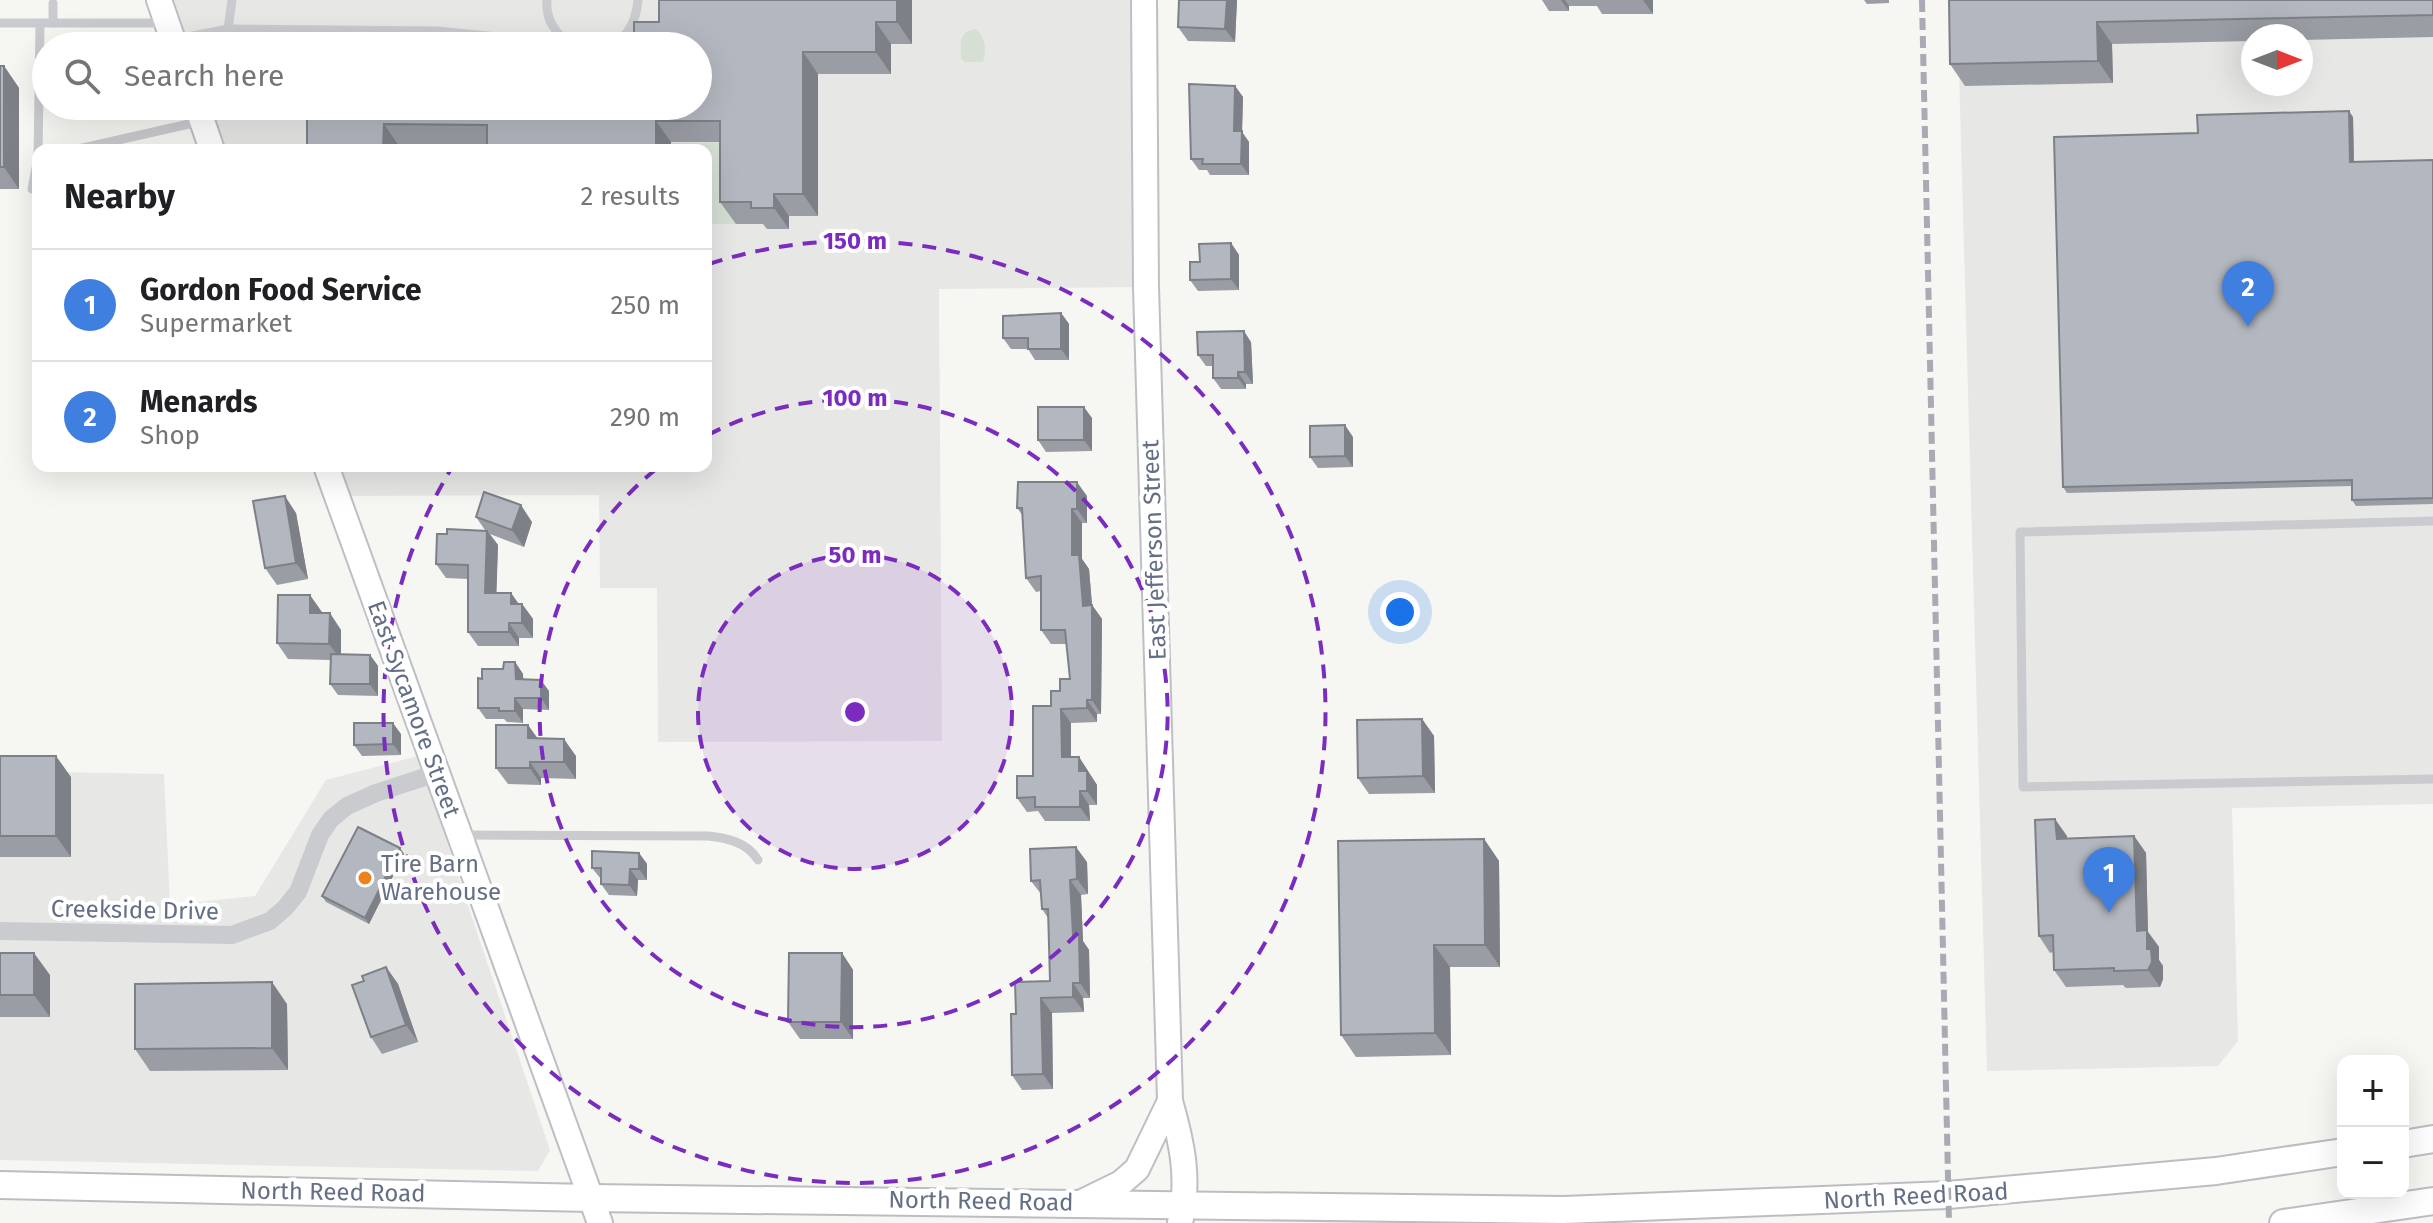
<!DOCTYPE html>
<html lang="en">
<head>
<meta charset="utf-8">
<style>
  :root { --surface:#fff; --page:#f2f2f2; --text:#202124; --muted:#757577; --line:#e0e0e0; --accent:#b45309 }
  body { margin:0; font-family:"Fira Sans",sans-serif; background:var(--page); color:var(--text) }
  .controls { position:absolute; right:24px; bottom:24px; display:grid; overflow:hidden; border-radius:16px; box-shadow:0 8px 32px #0002 }
  .controls button { width:72px; height:72px; display:grid; place-items:center; padding:0; border:0; border-bottom:2px solid var(--line); background:var(--surface); color:var(--text); font:40px sans-serif }
  .compass { position:absolute; left:2241px; top:24px; width:72px; height:72px; border-radius:50%; background:var(--surface); box-shadow:0 8px 32px #0002; rotate:90deg }
  .you { position:absolute; left:1400px; top:612px; width:28px; height:28px; margin:-20px; border:6px solid #fff; border-radius:50%; background:#1a73e8; box-shadow:0 0 0 12px #1a73e833 }
  .badge { display:grid; place-items:center; width:52px; height:52px; border-radius:50%; background:var(--accent); color:#fff; font-size:26px; font-weight:700 }
  .pin { position:absolute; translate:-50% -66px; filter:drop-shadow(0 2px 4px #0008) }
  .pin::after { content:''; position:absolute; top:42px; width:28px; height:24px; background:inherit; clip-path:polygon(0 0,100% 0,50% 100%) }
  .list { margin:0; padding:0; list-style:none }
  h2 { display:flex; justify-content:space-between; align-items:center; height:104px; margin:0; padding:0 32px; font-size:34px }
  h2 small { font-size:26px; font-weight:400; color:var(--muted) }
  .list li { display:grid; grid-template-columns:52px 1fr auto; gap:24px; align-items:center; box-sizing:border-box; height:112px; padding:0 32px; border-top:2px solid var(--line) }
  .list b { display:block; font-size:30px; white-space:nowrap }
  .list p { margin:0; font-size:26px; white-space:nowrap; color:var(--muted) }
  .list em { font-size:26px; font-style:normal; color:var(--muted) }
  .icon { flex:none; width:44px; height:44px; fill:none; stroke:currentColor; stroke-width:2; stroke-linecap:round; stroke-linejoin:round }
  .map { position:relative; flex:none; width:2433px; height:1223px; overflow:hidden }
  .search { position:absolute; background:var(--surface); box-shadow:0 8px 32px #0002; left:32px; top:32px; width:680px; height:88px; display:flex; align-items:center; gap:20px; box-sizing:border-box; padding:0 28px; border-radius:44px; color:var(--muted); font-size:30px }
  .panel { position:absolute; background:var(--surface); box-shadow:0 8px 32px #0002; left:32px; top:144px; width:680px; height:328px; border-radius:16px }
  .map>svg:first-child { display:block }
</style>
</head>
<body>
<div class="map">
<svg width="2433" height="1223" viewBox="0 0 2433 1223">
  <rect width="100%" height="100%" fill="#f6f7f3"/>
  <!-- built -->
  <g fill="#e7e7e6" fill-rule="evenodd">
    <path d="M 159,0 L 1144,0 L 1146,287 L 939,289 L 942,741 L 658,742 L 657,588 L 600,588 L 599,495 L 338,496 L 327,466 L 706,466 L 706,150 L 213,150 L 197,106 L 698,106 L 698,46 L 175,46 Z"/>
    <path d="M 1957,0 L 2433,0 L 2433,804 L 2232,808 L 2238,1041 L 2218,1066 L 1987,1071 ZM 2253,36 L 2301,36 L 2301,84 L 2253,84 Z"/>
    <path d="M 418,756 L 550,1150 L 538,1171 L 0,1160 L 0,771 L 164,774 L 170,905 L 255,896 L 326,780 Z"/>
  </g>
  <!-- green -->
  <g fill="#d5dfd4">
    <path d="M 976,29 C 985,37 987,50 983,62 L 965,62 L 961,59 C 961,44 958,31 976,29 Z"/>
    <path d="M 736,142 L 736,224 L 706,224 L 706,150 L 671,150 L 671,143 Z"/>
  </g>
  <g fill="none" stroke-linecap="round" stroke-linejoin="round">
    <defs>
      <g id="secondary">
        <path d="M 159,0 L 175,46"/>
        <path d="M 1144,0 L 1146,287 L 1170,1101 C 1182,1143 1190,1179 1180,1223"/>
        <path d="M 197,106 L 212,150"/>
        <path d="M 326,466 L 600,1223"/>
        <path d="M 1082,1202 L 1121,1183 L 1137,1169 L 1170,1101"/>
      </g>
      <g id="primary">
        <path d="M 2403,1144 L 2433,1139"/>
        <path d="M 0,1185 L 591,1198 L 1564,1210 L 1948,1195 L 2216,1171 L 2343,1152"/>
        <path d="M 2283,1223 L 2433,1201"/>
      </g>
    </defs>
    <!-- secondary casing -->
    <use href="#secondary" stroke="#bdbfc5" stroke-width="28"/>
    <!-- primary casing -->
    <use href="#primary" stroke="#bbbdc2" stroke-width="30"/>
    <!-- lane -->
    <g stroke="#c9cbcf" stroke-width="9">
      <path d="M 547,0 C 545,21 556,35 574,46"/>
      <path d="M 53,3 L 53,23"/>
      <path d="M 0,23 L 163,23"/>
      <path d="M 228,29 L 232,0"/>
      <path d="M 173,40 L 228,29 L 438,31 L 517,39 L 559,37"/>
      <path d="M 609,46 C 629,37 636,21 638,0"/>
      <path d="M 74,150 L 202,121"/>
      <path d="M 38,158 L 40,23"/>
      <path d="M 32,189 L 38,158"/>
      <path d="M 2433,521 L 2020,532 L 2023,787 L 2433,779"/>
      <path d="M 462,835 L 708,836 C 727,838 747,842 758,860"/>
    </g>
    <!-- street -->
    <path stroke="#c9cbcf" stroke-width="18" d="M 0,931 L 232,935 L 270,921 L 285,908 L 298,892 L 320,835 L 331,819 L 347,806 L 376,793 L 437,773"/>
    <!-- secondary -->
    <use href="#secondary" stroke="#fff" stroke-width="24"/>
    <!-- primary -->
    <use href="#primary" stroke="#fff" stroke-width="26"/>
    <!-- rail -->
    <path stroke="#a8abb3" stroke-width="6" stroke-dasharray="12 6" stroke-linecap="butt" d="M 1922,0 L 1949,1223"/>
  </g>
  <!-- wall -->
  <g fill="#9a9da4">
    <path d="M 912,0 L 912,44 L 891,44 L 891,74 L 818,74 L 818,216 L 789,216 L 789,229 L 767,229 L 763,224 L 736,224 L 720,202 L 720,142 L 671,142 L 671,150 L 399,146 L 399,150 L 307,150 L 307,106 L 698,106 L 659,22 Z"/>
    <path d="M 1237,0 L 1235,42 L 1188,41 L 1178,27 Z"/>
    <path d="M 1542,0 L 1653,0 L 1653,14 L 1602,14 L 1597,6 L 1569,6 L 1569,11 L 1549,11 Z"/>
    <path d="M 1864,0 L 1889,0 L 1889,3 L 1867,4 Z"/>
    <path d="M 1949,0 L 2433,0 L 2433,37 L 2301,40 L 2301,36 L 2253,36 L 2253,41 L 2112,44 L 2113,83 L 1965,86 L 1950,64 Z"/>
    <path d="M 0,66 L 4,66 L 19,88 L 19,189 L 0,189 Z"/>
    <path d="M 1235,86 L 1243,97 L 1242,132 L 1249,142 L 1249,175 L 1210,175 L 1207,170 L 1199,170 L 1191,159 Z"/>
    <path d="M 2353,117 L 2354,162 L 2433,160 L 2433,504 L 2356,506 L 2352,500 L 2352,486 L 2067,493 L 2063,487 L 2198,133 Z"/>
    <path d="M 1231,243 L 1239,255 L 1239,290 L 1198,291 L 1190,280 L 1200,262 Z"/>
    <path d="M 1061,313 L 1069,324 L 1069,360 L 1035,360 L 1028,349 L 1011,349 L 1003,338 Z"/>
    <path d="M 1251,342 L 1253,384 L 1246,384 L 1246,389 L 1221,389 L 1213,378 L 1213,366 L 1206,366 L 1198,355 Z"/>
    <path d="M 1092,418 L 1092,451 L 1046,452 L 1038,440 Z"/>
    <path d="M 1353,437 L 1353,467 L 1318,468 L 1310,457 Z"/>
    <path d="M 1087,496 L 1087,523 L 1082,523 L 1082,559 L 1089,569 L 1092,605 L 1102,619 L 1101,714 L 1097,714 L 1097,722 L 1071,723 L 1071,757 L 1079,757 L 1097,785 L 1097,805 L 1089,805 L 1090,821 L 1045,821 L 1038,811 L 1027,812 L 1017,798 L 1033,776 L 1051,706 L 1060,691 L 1070,679 L 1066,644 L 1051,644 L 1041,630 L 1041,591 L 1036,592 L 1026,578 L 1023,516 L 1017,508 Z"/>
    <path d="M 296,513 L 308,579 L 277,585 L 265,568 Z"/>
    <path d="M 476,517 L 532,522 L 524,547 L 490,534 L 498,545 L 496,593 L 511,593 L 519,604 L 522,604 L 533,619 L 533,638 L 519,638 L 519,646 L 478,646 L 468,632 L 468,579 L 446,578 L 436,564 L 447,534 L 485,530 Z"/>
    <path d="M 322,612 L 322,613 L 341,630 L 341,654 L 370,655 L 378,666 L 378,696 L 338,695 L 330,684 L 331,660 L 288,659 L 277,643 Z"/>
    <path d="M 515,662 L 523,674 L 523,679 L 549,691 L 549,710 L 523,709 L 523,723 L 507,722 L 504,719 L 486,719 L 478,708 L 482,679 Z"/>
    <path d="M 1422,719 L 1434,736 L 1435,793 L 1369,794 L 1358,778 Z"/>
    <path d="M 528,725 L 538,739 L 576,756 L 576,779 L 541,778 L 541,785 L 508,784 L 496,768 Z"/>
    <path d="M 401,734 L 401,755 L 362,756 L 354,745 Z"/>
    <path d="M 0,756 L 71,777 L 71,857 L 0,857 Z"/>
    <path d="M 2067,836 L 2067,839 L 2134,836 L 2146,853 L 2148,932 L 2159,947 L 2159,960 L 2163,966 L 2163,979 L 2160,987 L 2126,988 L 2123,985 L 2066,987 L 2054,970 L 2053,952 L 2050,953 L 2039,936 Z"/>
    <path d="M 1484,839 L 1499,861 L 1500,967 L 1450,967 L 1451,1055 L 1356,1057 L 1341,1035 Z"/>
    <path d="M 400,848 L 404,854 L 369,924 L 326,902 L 322,896 Z"/>
    <path d="M 639,853 L 647,864 L 647,880 L 638,880 L 637,896 L 609,895 L 601,884 L 601,879 L 592,868 Z"/>
    <path d="M 1087,862 L 1088,894 L 1081,895 L 1083,941 L 1089,950 L 1090,998 L 1083,998 L 1084,1012 L 1052,1013 L 1053,1089 L 1022,1090 L 1012,1075 L 1016,1014 L 1050,981 L 1048,918 L 1042,909 L 1041,894 L 1031,881 Z"/>
    <path d="M 0,953 L 50,975 L 50,1017 L 0,1017 Z"/>
    <path d="M 842,953 L 853,970 L 853,1039 L 800,1039 L 788,1022 Z"/>
    <path d="M 386,967 L 398,984 L 418,1042 L 382,1054 L 371,1037 L 364,981 Z"/>
    <path d="M 287,1004 L 288,1070 L 150,1071 L 135,1049 Z"/>
  </g>
  <!-- shaded-wall -->
  <g fill="#7d8086">
    <path d="M 897,0 L 912,0 L 912,44 L 897,22 Z"/>
    <path d="M 1227,0 L 1237,0 L 1235,42 L 1225,29 Z"/>
    <path d="M 1561,0 L 1565,0 L 1569,6 L 1569,11 Z"/>
    <path d="M 1643,0 L 1653,0 L 1653,14 Z"/>
    <path d="M 876,22 L 891,44 L 891,74 L 876,52 Z"/>
    <path d="M 2097,22 L 2112,44 L 2113,83 L 2098,61 Z"/>
    <path d="M 803,52 L 818,74 L 818,216 L 803,194 Z"/>
    <path d="M 4,66 L 19,88 L 19,189 L 4,167 Z"/>
    <path d="M 1235,86 L 1243,97 L 1242,132 L 1249,142 L 1249,175 L 1241,164 L 1234,131 Z"/>
    <path d="M 2349,111 L 2353,117 L 2354,168 L 2350,162 Z"/>
    <path d="M 656,121 L 671,142 L 671,150 L 656,150 Z"/>
    <path d="M 384,124 L 399,146 L 399,150 L 383,150 Z"/>
    <path d="M 774,194 L 789,216 L 789,229 L 774,208 Z"/>
    <path d="M 1231,243 L 1239,255 L 1239,290 L 1231,279 Z"/>
    <path d="M 1061,313 L 1069,324 L 1069,360 L 1061,349 Z"/>
    <path d="M 1244,331 L 1251,342 L 1253,384 L 1245,372 Z"/>
    <path d="M 1238,372 L 1246,384 L 1246,389 L 1238,378 Z"/>
    <path d="M 1084,407 L 1092,418 L 1092,451 L 1084,440 Z"/>
    <path d="M 1345,425 L 1353,437 L 1353,467 L 1345,456 Z"/>
    <path d="M 1077,482 L 1087,496 L 1087,523 L 1077,509 Z"/>
    <path d="M 285,496 L 296,513 L 308,579 L 296,563 Z"/>
    <path d="M 521,505 L 532,522 L 524,547 L 512,530 Z"/>
    <path d="M 1072,509 L 1082,523 L 1082,559 L 1089,569 L 1092,605 L 1102,619 L 1101,714 L 1092,700 L 1083,606 L 1072,555 Z"/>
    <path d="M 487,531 L 498,545 L 496,608 L 485,593 Z"/>
    <path d="M 511,593 L 521,608 L 511,604 Z"/>
    <path d="M 310,595 L 322,612 L 322,630 L 310,613 Z"/>
    <path d="M 522,604 L 533,619 L 533,638 L 522,623 Z"/>
    <path d="M 330,613 L 341,630 L 341,660 L 329,644 Z"/>
    <path d="M 509,623 L 519,638 L 519,646 L 509,632 Z"/>
    <path d="M 370,655 L 378,666 L 378,696 L 370,684 Z"/>
    <path d="M 515,662 L 523,674 L 524,690 L 516,679 Z"/>
    <path d="M 541,680 L 549,691 L 549,710 L 541,698 Z"/>
    <path d="M 515,698 L 523,709 L 523,723 L 515,711 Z"/>
    <path d="M 1087,700 L 1097,714 L 1097,722 L 1087,708 Z"/>
    <path d="M 1061,709 L 1071,723 L 1071,771 L 1062,757 Z"/>
    <path d="M 1422,719 L 1434,736 L 1435,793 L 1423,776 Z"/>
    <path d="M 393,723 L 401,734 L 401,755 L 393,744 Z"/>
    <path d="M 528,725 L 540,742 L 528,738 Z"/>
    <path d="M 564,739 L 576,756 L 576,779 L 564,762 Z"/>
    <path d="M 56,756 L 71,777 L 71,857 L 56,836 Z"/>
    <path d="M 1079,757 L 1097,785 L 1097,805 L 1087,791 L 1079,771 Z"/>
    <path d="M 530,762 L 541,778 L 541,785 L 530,768 Z"/>
    <path d="M 1080,791 L 1089,805 L 1090,821 L 1080,807 Z"/>
    <path d="M 2055,819 L 2067,836 L 2068,856 L 2057,839 Z"/>
    <path d="M 2134,836 L 2146,853 L 2148,932 L 2159,947 L 2159,960 L 2163,966 L 2163,979 L 2160,987 L 2148,970 L 2137,931 Z"/>
    <path d="M 1484,839 L 1499,861 L 1500,967 L 1485,945 Z"/>
    <path d="M 1076,847 L 1087,862 L 1088,894 L 1077,879 Z"/>
    <path d="M 400,848 L 404,854 L 369,924 L 365,918 Z"/>
    <path d="M 639,853 L 647,864 L 647,880 L 639,869 Z"/>
    <path d="M 630,869 L 638,880 L 637,896 L 629,885 Z"/>
    <path d="M 1070,880 L 1081,895 L 1083,941 L 1089,950 L 1090,998 L 1080,983 L 1073,935 Z"/>
    <path d="M 1434,945 L 1450,967 L 1451,1055 L 1435,1033 Z"/>
    <path d="M 34,953 L 50,975 L 50,1017 L 34,995 Z"/>
    <path d="M 842,953 L 853,970 L 853,1039 L 841,1022 Z"/>
    <path d="M 386,967 L 398,984 L 418,1042 L 406,1025 Z"/>
    <path d="M 272,982 L 287,1004 L 288,1070 L 272,1048 Z"/>
    <path d="M 1073,983 L 1083,998 L 1084,1012 L 1073,997 Z"/>
    <path d="M 1041,998 L 1052,1013 L 1053,1089 L 1043,1074 Z"/>
  </g>
  <!-- building -->
  <g fill="#b3b7bf" stroke="#7d8086" stroke-width="2">
    <path d="M 659,0 L 897,0 L 897,22 L 876,22 L 876,52 L 803,52 L 803,194 L 774,194 L 774,208 L 751,208 L 751,202 L 720,202 L 720,121 L 656,121 L 656,150 L 487,150 L 487,125 L 384,124 L 383,150 L 307,150 L 307,106 L 698,106 L 698,46 L 634,46 L 634,22 L 659,22 Z"/>
    <path d="M 1179,0 L 1227,0 L 1225,29 L 1178,27 Z"/>
    <path d="M 1949,0 L 2433,0 L 2433,15 L 2097,22 L 2098,61 L 1950,64 Z"/>
    <rect x="517" y="42" width="80" height="4"/>
    <rect x="0" y="66" width="4" height="101"/>
    <path d="M 1189,84 L 1235,86 L 1234,131 L 1242,131 L 1241,164 L 1202,164 L 1203,159 L 1191,159 Z"/>
    <path d="M 2349,111 L 2350,162 L 2433,160 L 2433,498 L 2352,500 L 2352,480 L 2063,487 L 2054,137 L 2198,133 L 2197,115 Z"/>
    <path d="M 1231,243 L 1231,279 L 1190,280 L 1190,262 L 1200,262 L 1199,244 Z"/>
    <path d="M 1061,313 L 1061,349 L 1028,349 L 1028,338 L 1003,338 L 1003,316 Z"/>
    <path d="M 1244,331 L 1245,372 L 1238,372 L 1238,378 L 1213,378 L 1213,355 L 1198,355 L 1197,332 Z"/>
    <rect x="1038" y="407" width="46" height="33"/>
    <path d="M 1345,425 L 1345,456 L 1310,457 L 1310,426 Z"/>
    <path d="M 1018,482 L 1077,482 L 1077,509 L 1072,509 L 1072,555 L 1079,555 L 1083,606 L 1092,605 L 1092,700 L 1087,700 L 1087,708 L 1061,709 L 1062,757 L 1079,757 L 1079,771 L 1087,771 L 1087,791 L 1080,791 L 1080,807 L 1035,807 L 1035,797 L 1017,798 L 1017,776 L 1033,776 L 1033,706 L 1051,706 L 1051,691 L 1060,691 L 1060,679 L 1070,679 L 1065,630 L 1041,630 L 1041,576 L 1026,578 L 1022,508 L 1017,508 Z"/>
    <path d="M 484,492 L 521,505 L 512,530 L 476,517 Z"/>
    <path d="M 285,496 L 296,563 L 265,568 L 253,501 Z"/>
    <path d="M 447,529 L 487,531 L 485,593 L 511,593 L 511,604 L 522,604 L 522,623 L 509,623 L 509,632 L 468,632 L 468,565 L 436,564 L 437,534 L 447,534 Z"/>
    <path d="M 278,595 L 310,595 L 310,613 L 330,613 L 329,644 L 277,643 Z"/>
    <path d="M 331,654 L 370,655 L 370,684 L 330,684 Z"/>
    <path d="M 504,662 L 515,662 L 516,679 L 541,680 L 541,698 L 515,698 L 515,711 L 499,711 L 499,708 L 478,708 L 478,678 L 482,679 L 482,669 L 503,669 Z"/>
    <path d="M 1422,719 L 1423,776 L 1358,778 L 1357,720 Z"/>
    <path d="M 354,723 L 393,723 L 393,744 L 354,745 Z"/>
    <path d="M 496,725 L 528,725 L 528,738 L 564,739 L 564,762 L 530,762 L 530,768 L 496,768 Z"/>
    <rect x="0" y="756" width="56" height="80"/>
    <path d="M 2055,819 L 2057,839 L 2134,836 L 2137,931 L 2147,930 L 2147,949 L 2151,949 L 2152,962 L 2148,970 L 2114,971 L 2114,968 L 2054,970 L 2053,935 L 2039,936 L 2035,820 Z"/>
    <path d="M 358,827 L 400,848 L 365,918 L 322,896 Z"/>
    <path d="M 1484,839 L 1485,945 L 1434,945 L 1435,1033 L 1341,1035 L 1338,841 Z"/>
    <path d="M 1076,847 L 1077,879 L 1070,880 L 1073,935 L 1079,935 L 1080,983 L 1073,983 L 1073,997 L 1041,998 L 1043,1074 L 1012,1075 L 1011,1014 L 1016,1014 L 1015,982 L 1050,981 L 1048,909 L 1042,909 L 1040,880 L 1031,881 L 1030,849 Z"/>
    <path d="M 592,851 L 639,853 L 639,869 L 630,869 L 629,885 L 601,884 L 601,868 L 592,868 Z"/>
    <rect x="0" y="953" width="34" height="42"/>
    <path d="M 789,953 L 842,953 L 841,1022 L 788,1022 Z"/>
    <path d="M 386,967 L 406,1025 L 371,1037 L 352,985 L 364,981 L 362,976 Z"/>
    <path d="M 272,982 L 272,1048 L 135,1049 L 135,984 Z"/>
  </g>
  <!-- distance rings -->
  <circle cx="855" cy="712" r="157" fill="#7b2cbf" fill-opacity=".12"/>
  <g fill="none" stroke="#7b2cbf" stroke-width="4" stroke-dasharray="14 10">
    <circle cx="855" cy="712" r="157"/>
    <path d="M708 435A314 314 0 1 1 660 466"/>
    <path d="M709 264A471 471 0 1 1 451 469"/>
  </g>
  <!-- markers -->
  <circle fill="#ec821e" stroke="#fff" stroke-width="3" cx="365" cy="878" r="8"/>
  <g text-anchor="middle" dominant-baseline="central" stroke-width="8" stroke-linejoin="round" paint-order="stroke">
    <!-- street labels -->
    <g font-size="24" fill="#646e86" stroke="#fff">
      <text transform="translate(1154 550) rotate(-92)">East Jefferson Street</text>
      <text transform="translate(414 709) rotate(70)">East Sycamore Street</text>
      <text transform="translate(135 910) rotate(1)">Creekside Drive</text>
      <text transform="translate(333 1192) rotate(1)">North Reed Road</text>
      <text transform="translate(1916 1196) rotate(-3)">North Reed Road</text>
      <text transform="translate(981 1201) rotate(1)">North Reed Road</text>
    </g>
    <!-- poi labels -->
    <g font-size="24" fill="#646e86" stroke="#fff" text-anchor="start">
      <text x="381" y="864">Tire Barn<tspan x="381" dy="28">Warehouse</tspan></text>
    </g>
  </g>
  <circle cx="855" cy="712" r="12" fill="#7b2cbf" stroke="#fff" stroke-width="4"/>
  <g font-size="24" text-anchor="middle" font-weight="bold" fill="#7b2cbf" stroke="#fff" stroke-width="8" stroke-linejoin="round" paint-order="stroke">
    <text x="855" y="249">150 m</text>
    <text x="855" y="406">100 m</text>
    <text x="855" y="563">50 m</text>
  </g>
</svg>
<div class="controls">
<button>+</button>
<button>−</button>
</div>
<svg class="compass" viewBox="-18 -18 36 36"><path d="M0-13l5 13h-10z" fill="#e53935"/><path d="M0 13l5-13h-10z" fill="#757577"/></svg>
<div class="you"></div>
<div class="pin badge" style="left:2109px;top:913px;background:#3f7fe0">1</div>
<div class="pin badge" style="left:2248px;top:327px;background:#3f7fe0">2</div>
<div class="search"><svg class="icon" aria-label="search" viewBox="0 0 24 24"><circle cx="10" cy="10" r="6"/><path d="M15 15l6 6"/></svg>Search here</div>
<section class="panel">
<h2>Nearby<small>2 results</small></h2>
<ul class="list">
<li><span class="badge" style="background:#3f7fe0">1</span><div><b>Gordon Food Service</b><p>Supermarket</p></div><em>250 m</em></li>
<li><span class="badge" style="background:#3f7fe0">2</span><div><b>Menards</b><p>Shop</p></div><em>290 m</em></li>
</ul>
</section>
</div>
</body>
</html>
